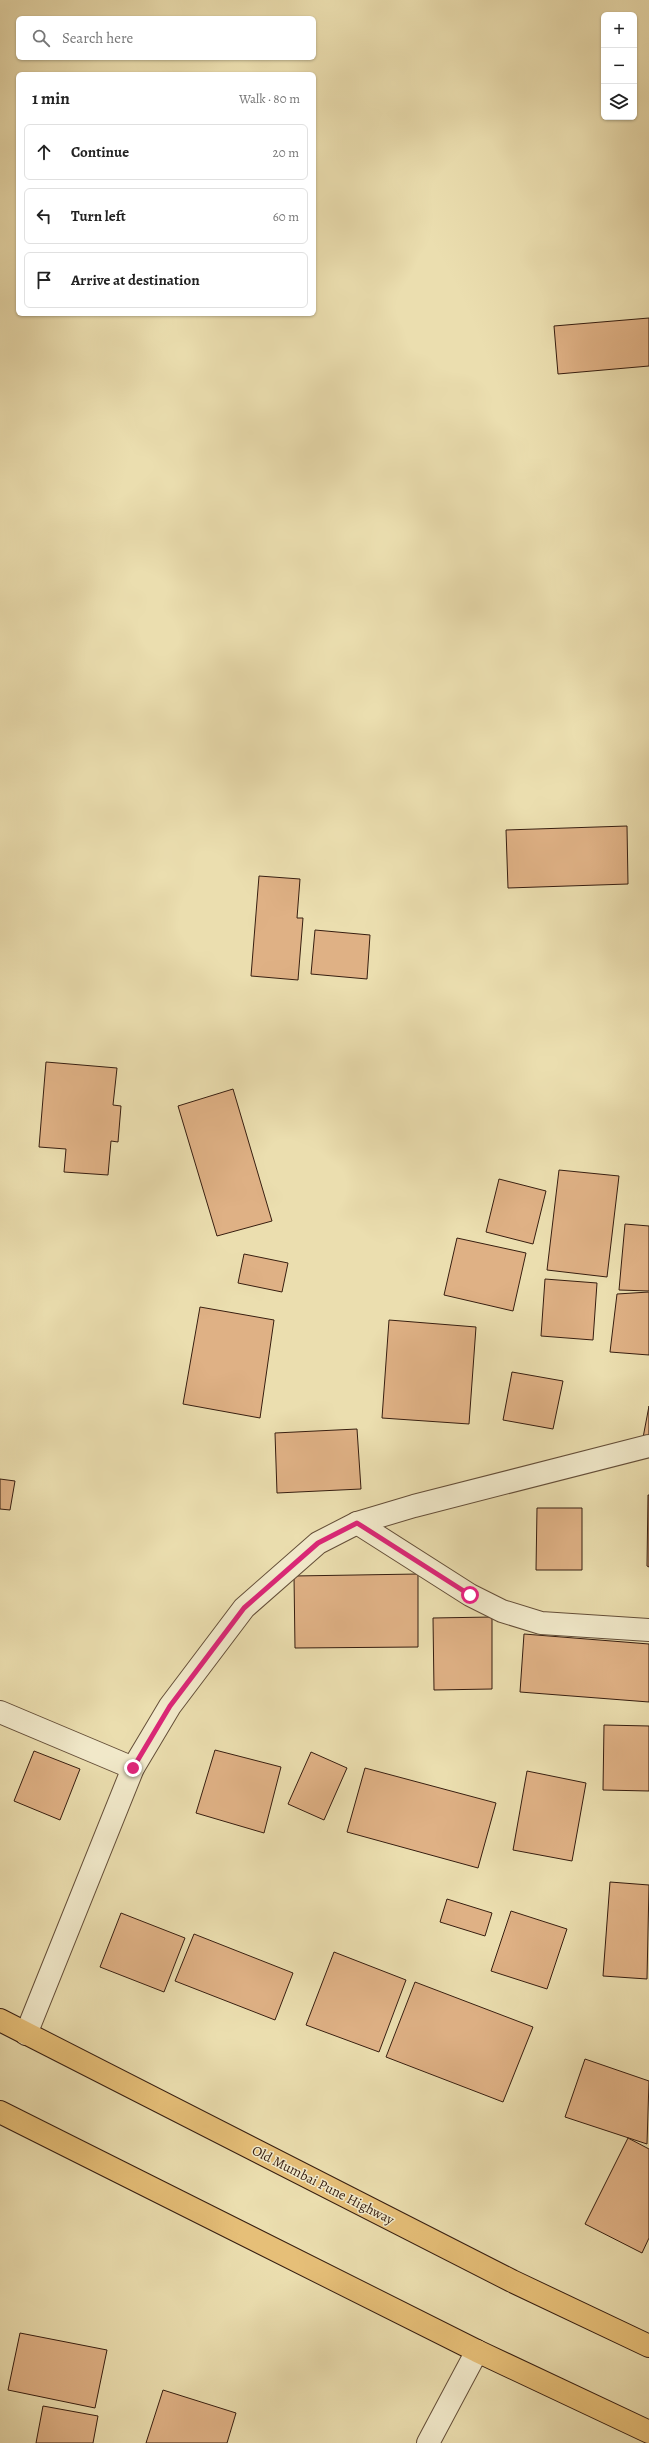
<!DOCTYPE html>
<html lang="en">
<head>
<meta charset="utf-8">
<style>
  :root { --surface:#fff; --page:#f6f6f6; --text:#222; --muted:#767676; --line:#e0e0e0 }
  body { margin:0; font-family:Alegreya,serif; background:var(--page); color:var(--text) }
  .controls { position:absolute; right:12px; top:12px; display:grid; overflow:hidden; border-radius:6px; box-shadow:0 1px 3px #0004 }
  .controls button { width:36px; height:36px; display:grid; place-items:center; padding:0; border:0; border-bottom:1px solid var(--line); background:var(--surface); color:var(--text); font:20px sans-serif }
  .stop { position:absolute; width:12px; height:12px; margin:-9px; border:3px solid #db2777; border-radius:50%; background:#fff }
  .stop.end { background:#db2777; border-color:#fff; box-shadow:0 1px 4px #0008 }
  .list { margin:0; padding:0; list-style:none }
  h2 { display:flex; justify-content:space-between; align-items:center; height:52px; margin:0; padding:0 16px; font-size:17px }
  h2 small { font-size:13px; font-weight:400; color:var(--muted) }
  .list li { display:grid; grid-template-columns:26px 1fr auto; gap:12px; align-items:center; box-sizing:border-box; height:56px; margin:0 8px 8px; padding:0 8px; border:1px solid var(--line); border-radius:6px }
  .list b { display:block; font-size:15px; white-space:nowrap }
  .list em { font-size:13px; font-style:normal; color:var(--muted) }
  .icon { flex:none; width:22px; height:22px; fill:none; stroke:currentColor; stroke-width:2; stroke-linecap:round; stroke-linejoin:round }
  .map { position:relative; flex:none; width:649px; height:2443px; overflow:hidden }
  .search { position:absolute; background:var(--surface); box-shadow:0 1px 3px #0004; left:16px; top:16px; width:300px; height:44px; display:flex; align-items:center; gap:10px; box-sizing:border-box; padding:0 14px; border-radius:6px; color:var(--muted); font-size:15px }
  .panel { position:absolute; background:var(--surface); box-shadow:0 1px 3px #0004; left:16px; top:72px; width:300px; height:244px; border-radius:6px }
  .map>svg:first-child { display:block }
</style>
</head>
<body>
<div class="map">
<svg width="649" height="2443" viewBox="0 0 649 2443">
  <rect width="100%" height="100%" fill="#ebdeaf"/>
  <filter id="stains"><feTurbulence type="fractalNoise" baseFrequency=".005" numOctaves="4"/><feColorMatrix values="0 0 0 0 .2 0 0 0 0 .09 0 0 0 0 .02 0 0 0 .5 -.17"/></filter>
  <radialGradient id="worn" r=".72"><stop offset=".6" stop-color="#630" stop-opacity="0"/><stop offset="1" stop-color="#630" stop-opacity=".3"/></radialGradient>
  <!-- building -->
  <g fill="#dfb185" stroke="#371e10">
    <path d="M 649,318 L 649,366 L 558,374 L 554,326 Z"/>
    <path d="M 627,826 L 628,884 L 508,888 L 506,830 Z"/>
    <path d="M 259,876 L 300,879 L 297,918 L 303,918 L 298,980 L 251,976 Z"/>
    <path d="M 315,930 L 370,935 L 367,979 L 311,974 Z"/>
    <path d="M 46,1062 L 117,1068 L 113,1105 L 121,1106 L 118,1142 L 111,1141 L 108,1175 L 64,1172 L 66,1149 L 39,1147 Z"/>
    <path d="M 233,1089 L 272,1221 L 217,1236 L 178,1106 Z"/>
    <path d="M 559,1170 L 619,1176 L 607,1277 L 547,1270 Z"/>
    <path d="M 499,1179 L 546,1191 L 533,1244 L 486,1232 Z"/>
    <path d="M 625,1224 L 649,1226 L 649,1291 L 619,1290 Z"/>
    <path d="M 457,1238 L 526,1253 L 513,1311 L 444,1295 Z"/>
    <path d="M 244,1254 L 288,1263 L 282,1292 L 238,1283 Z"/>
    <path d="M 545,1279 L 597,1283 L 593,1340 L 541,1336 Z"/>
    <path d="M 649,1292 L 649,1355 L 610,1352 L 617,1294 Z"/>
    <path d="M 200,1307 L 274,1320 L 260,1418 L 183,1404 Z"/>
    <path d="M 389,1320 L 476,1327 L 469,1424 L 382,1418 Z"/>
    <path d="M 512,1372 L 563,1381 L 553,1429 L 503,1420 Z"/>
    <path d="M 649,1406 L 649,1443 L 642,1443 Z"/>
    <path d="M 357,1429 L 361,1489 L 277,1493 L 275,1433 Z"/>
    <path d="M 0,1479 L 15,1481 L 10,1510 L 0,1509 Z"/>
    <path d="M 648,1495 L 649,1495 L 649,1567 L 647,1566 Z"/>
    <path d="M 537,1508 L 582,1508 L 582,1570 L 536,1570 Z"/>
    <path d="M 418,1574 L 418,1647 L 295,1648 L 294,1576 Z"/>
    <path d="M 492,1617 L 492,1689 L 434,1690 L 433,1618 Z"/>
    <path d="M 524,1634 L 649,1644 L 649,1702 L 520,1692 Z"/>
    <path d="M 604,1725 L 649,1726 L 649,1791 L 603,1790 Z"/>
    <path d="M 215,1750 L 281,1767 L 264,1833 L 196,1813 Z"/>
    <path d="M 34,1751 L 80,1769 L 60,1820 L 14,1801 Z"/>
    <path d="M 311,1752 L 347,1768 L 324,1820 L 288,1804 Z"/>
    <path d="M 365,1768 L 496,1803 L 478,1868 L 347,1832 Z"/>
    <path d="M 527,1771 L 586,1783 L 572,1861 L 513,1850 Z"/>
    <path d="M 610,1882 L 649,1885 L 647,1979 L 603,1976 Z"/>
    <path d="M 447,1899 L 492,1913 L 485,1936 L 440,1922 Z"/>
    <path d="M 511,1911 L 567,1929 L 547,1989 L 491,1971 Z"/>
    <path d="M 121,1913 L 185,1938 L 164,1992 L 100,1967 Z"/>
    <path d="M 194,1934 L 293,1973 L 275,2020 L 175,1981 Z"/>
    <path d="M 334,1952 L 406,1980 L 379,2052 L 306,2025 Z"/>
    <path d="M 415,1982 L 533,2027 L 503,2102 L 386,2057 Z"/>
    <path d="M 585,2059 L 649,2081 L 647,2144 L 565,2117 Z"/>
    <path d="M 628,2138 L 649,2149 L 649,2238 L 642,2253 L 585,2224 Z"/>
    <path d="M 20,2333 L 107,2350 L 95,2408 L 8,2390 Z"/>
    <path d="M 163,2390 L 236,2413 L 227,2443 L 146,2443 Z"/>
    <path d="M 43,2406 L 98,2416 L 93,2443 L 36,2443 Z"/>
  </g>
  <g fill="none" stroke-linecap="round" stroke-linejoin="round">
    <defs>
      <path id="lane" d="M 428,2443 L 477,2351"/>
      <g id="street">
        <path d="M 357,1523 L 470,1595 L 502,1611 L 541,1623 L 649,1630"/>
        <path d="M 0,1712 L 133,1768"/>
        <path d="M 26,2034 L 133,1768 L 170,1706 L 244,1608 L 318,1543 L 357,1523 L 414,1506 L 649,1446"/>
      </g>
      <g id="highway">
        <path d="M 0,2020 L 512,2281 L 649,2346"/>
        <path d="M 0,2112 L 477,2351 L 649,2432"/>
      </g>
    </defs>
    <!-- lane casing -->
    <use href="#lane" stroke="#644e38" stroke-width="24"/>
    <!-- street casing -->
    <use href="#street" stroke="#644e38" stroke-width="24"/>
    <!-- highway casing -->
    <use href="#highway" stroke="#371e10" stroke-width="24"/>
    <!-- lane -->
    <use href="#lane" stroke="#f2eacb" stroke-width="22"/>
    <!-- street -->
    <use href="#street" stroke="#f2eacb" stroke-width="22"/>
    <!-- highway -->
    <use href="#highway" stroke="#e6bf78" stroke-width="22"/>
  </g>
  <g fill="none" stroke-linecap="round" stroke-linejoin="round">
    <!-- route -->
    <path stroke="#db2777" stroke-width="5" d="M 133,1768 L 170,1706 L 244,1608 L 318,1543 L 357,1523 L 470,1595"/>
  </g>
  <g text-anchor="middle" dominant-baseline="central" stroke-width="3" stroke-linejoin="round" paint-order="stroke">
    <!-- street labels -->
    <g font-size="14" fill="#371e10" stroke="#f2eacb">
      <text transform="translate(323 2185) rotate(27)">Old Mumbai Pune Highway</text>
    </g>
  </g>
  <rect width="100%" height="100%" filter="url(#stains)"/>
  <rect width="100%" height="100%" fill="url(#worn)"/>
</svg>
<div class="controls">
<button>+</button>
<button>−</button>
<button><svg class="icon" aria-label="layers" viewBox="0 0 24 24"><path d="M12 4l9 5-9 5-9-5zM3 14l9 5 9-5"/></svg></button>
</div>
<div class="stop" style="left:470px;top:1595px"></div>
<div class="stop end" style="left:133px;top:1768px"></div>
<div class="search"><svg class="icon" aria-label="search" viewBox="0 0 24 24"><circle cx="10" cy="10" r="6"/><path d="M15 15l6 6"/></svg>Search here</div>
<section class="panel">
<h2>1 min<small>Walk · 80 m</small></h2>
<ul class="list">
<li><svg class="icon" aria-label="ahead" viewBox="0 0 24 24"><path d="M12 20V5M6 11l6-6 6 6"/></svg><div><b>Continue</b></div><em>20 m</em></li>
<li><svg class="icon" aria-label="left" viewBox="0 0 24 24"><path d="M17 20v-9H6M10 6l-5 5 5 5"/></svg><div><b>Turn left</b></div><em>60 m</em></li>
<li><svg class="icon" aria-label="arrive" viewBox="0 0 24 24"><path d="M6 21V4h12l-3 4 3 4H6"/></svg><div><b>Arrive at destination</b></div></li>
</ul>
</section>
</div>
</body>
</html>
